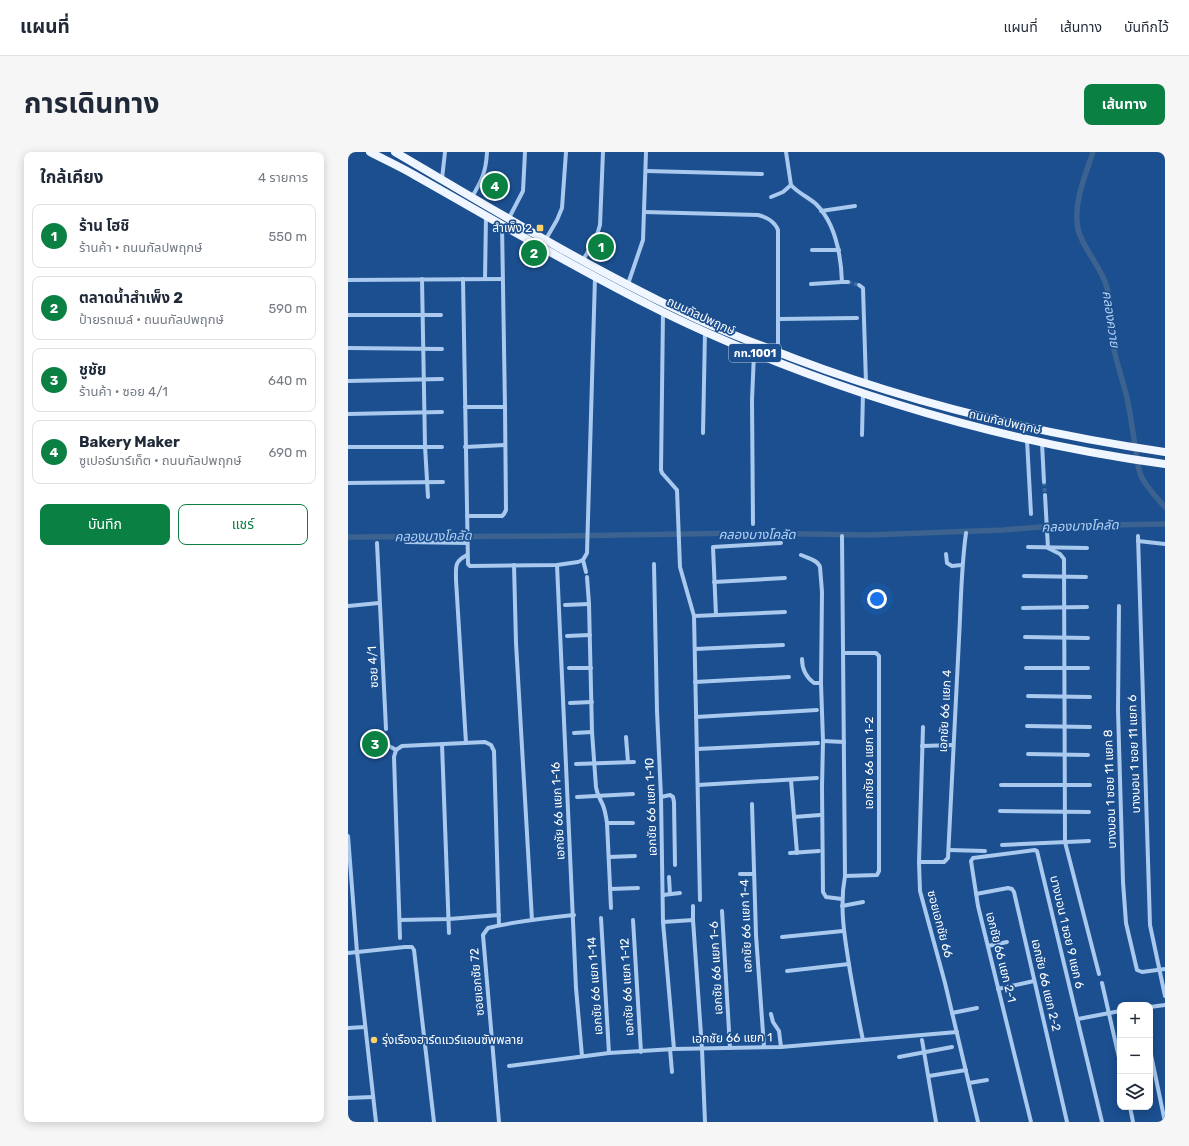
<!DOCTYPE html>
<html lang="th">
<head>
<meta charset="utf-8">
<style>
  :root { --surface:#fff; --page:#f6f6f7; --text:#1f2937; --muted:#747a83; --line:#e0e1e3; --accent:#0b8043 }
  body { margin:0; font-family:Rubik,"Noto Sans Thai",sans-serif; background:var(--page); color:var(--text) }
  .controls { position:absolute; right:12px; bottom:12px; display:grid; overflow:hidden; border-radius:8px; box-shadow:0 2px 10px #0003 }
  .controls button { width:36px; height:36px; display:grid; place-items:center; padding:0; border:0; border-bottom:1px solid var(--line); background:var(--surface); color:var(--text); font:20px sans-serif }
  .you { position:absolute; left:529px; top:447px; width:14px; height:14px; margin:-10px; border:3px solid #fff; border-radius:50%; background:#1a73e8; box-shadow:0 0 0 6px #1a73e833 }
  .badge { display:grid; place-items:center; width:26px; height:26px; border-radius:50%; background:var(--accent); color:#fff; font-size:13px; font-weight:700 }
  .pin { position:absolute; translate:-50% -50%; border:2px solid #fff; box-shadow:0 1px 4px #0006 }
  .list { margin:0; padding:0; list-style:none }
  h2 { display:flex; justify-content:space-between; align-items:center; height:52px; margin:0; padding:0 16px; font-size:17px }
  h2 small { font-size:13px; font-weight:400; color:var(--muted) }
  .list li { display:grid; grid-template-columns:26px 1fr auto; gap:12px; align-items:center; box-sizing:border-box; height:64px; margin:0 8px 8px; padding:0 8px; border:1px solid var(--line); border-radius:8px }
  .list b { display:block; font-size:15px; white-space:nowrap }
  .list p { margin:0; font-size:13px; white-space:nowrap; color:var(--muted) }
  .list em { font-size:13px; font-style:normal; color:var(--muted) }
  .actions { display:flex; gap:8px; padding:12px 16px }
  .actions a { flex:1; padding:9px 0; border:1px solid var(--accent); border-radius:8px; text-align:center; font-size:14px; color:var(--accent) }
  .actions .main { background:var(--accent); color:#fff }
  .icon { flex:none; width:22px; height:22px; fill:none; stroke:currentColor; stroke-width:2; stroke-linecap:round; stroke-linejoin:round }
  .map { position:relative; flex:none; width:817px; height:970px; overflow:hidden; border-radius:8px }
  header { display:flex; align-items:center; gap:24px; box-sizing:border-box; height:56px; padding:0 20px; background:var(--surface); border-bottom:1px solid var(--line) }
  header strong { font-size:19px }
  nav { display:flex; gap:22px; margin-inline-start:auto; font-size:14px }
  .intro { display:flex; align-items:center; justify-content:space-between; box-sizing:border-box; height:96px; padding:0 24px }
  h1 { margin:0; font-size:28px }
  .button { padding:10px 18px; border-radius:8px; background:var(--accent); color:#fff; font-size:14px; font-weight:700 }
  main { display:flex; gap:24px; padding:0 24px }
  aside { flex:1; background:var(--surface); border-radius:8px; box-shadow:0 2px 10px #0003 }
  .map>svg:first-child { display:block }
</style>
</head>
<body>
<header>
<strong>แผนที่</strong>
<nav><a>แผนที่</a><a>เส้นทาง</a><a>บันทึกไว้</a></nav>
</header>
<div class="intro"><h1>การเดินทาง</h1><a class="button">เส้นทาง</a></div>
<main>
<aside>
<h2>ใกล้เคียง<small>4 รายการ</small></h2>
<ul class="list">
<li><span class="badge">1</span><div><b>ร้าน โฮชิ</b><p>ร้านค้า · ถนนกัลปพฤกษ์</p></div><em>550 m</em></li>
<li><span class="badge">2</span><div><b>ตลาดน้ำสำเพ็ง 2</b><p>ป้ายรถเมล์ · ถนนกัลปพฤกษ์</p></div><em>590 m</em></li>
<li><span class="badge">3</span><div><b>ชูชัย</b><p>ร้านค้า · ซอย 4/1</p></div><em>640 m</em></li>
<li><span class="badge">4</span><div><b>Bakery Maker</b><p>ซูเปอร์มาร์เก็ต · ถนนกัลปพฤกษ์</p></div><em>690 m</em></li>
</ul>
<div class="actions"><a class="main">บันทึก</a><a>แชร์</a></div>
</aside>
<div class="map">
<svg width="817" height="970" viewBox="0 0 817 970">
  <rect width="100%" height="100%" fill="#1b4f8f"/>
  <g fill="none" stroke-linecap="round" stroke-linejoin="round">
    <!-- canal -->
    <g stroke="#3c6290" stroke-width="5.5">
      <path d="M 745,0 C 737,24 725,51 730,77 C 735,98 754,115 759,136 C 763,151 761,166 763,182 C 766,204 774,225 779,246 C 783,264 785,282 788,300 C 789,309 790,318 794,326 C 800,337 809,346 817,355"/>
      <path d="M 0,385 L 214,384 L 394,381 L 520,383 L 656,378 L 705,374 L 817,372"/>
    </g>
    <!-- street-tunnel -->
    <g stroke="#3d69a0" stroke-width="4" stroke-dasharray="4 2" stroke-linecap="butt">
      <path d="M 500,130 L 511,133"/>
      <path d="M 696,330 L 697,343"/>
    </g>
    <!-- street -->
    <g stroke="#a9c9ee" stroke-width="4">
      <path d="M 438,0 L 443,33 C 450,41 460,45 468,52 C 488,72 493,103 494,130 L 500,130"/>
      <path d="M 298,19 L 414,22"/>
      <path d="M 94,27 L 97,0"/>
      <path d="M 124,45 C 134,28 138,20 139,0"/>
      <path d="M 423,45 L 435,40 L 443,33"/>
      <path d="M 473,59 L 507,54"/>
      <path d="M 296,60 L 410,63 C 418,65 427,70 430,78 L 430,199"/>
      <path d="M 161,66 L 175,39 L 177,0"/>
      <path d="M 198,87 L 209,68 L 214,56 L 218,0"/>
      <path d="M 464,98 L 491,98"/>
      <path d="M 235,108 L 248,86 L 252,73 L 255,0"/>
      <path d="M 74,127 L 77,294 L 80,345"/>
      <path d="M 115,127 L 120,412 L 122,414 L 209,413 L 230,410 L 235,408 L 239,401 L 247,125"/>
      <path d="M 137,127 L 138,64"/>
      <path d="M 0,128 L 154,127"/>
      <path d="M 280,132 L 295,88 L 298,0"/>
      <path d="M 463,132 L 494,130"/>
      <path d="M 511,133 L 515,136 L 518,231"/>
      <path d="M 315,160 L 313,318 L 314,321 L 329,338 L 332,415 L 346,464 L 352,748"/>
      <path d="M 0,163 L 93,163"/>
      <path d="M 430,167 L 509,166"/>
      <path d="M 0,196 L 94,197"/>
      <path d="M 0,229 L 94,227"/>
      <path d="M 117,255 L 157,255"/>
      <path d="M 0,262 L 94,260"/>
      <path d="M 355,281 L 357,180"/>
      <path d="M 514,283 L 515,241"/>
      <path d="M 679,288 L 683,362"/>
      <path d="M 694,291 L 696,330"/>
      <path d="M 0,295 L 94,295"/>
      <path d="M 117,295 L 157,293"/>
      <path d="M 0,331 L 95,330"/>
      <path d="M 697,343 L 700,396 L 712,402 L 716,407 L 717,690 L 751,822"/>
      <path d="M 119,364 L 154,364 L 156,362 L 158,358 L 157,255 L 154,72"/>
      <path d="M 405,372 L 404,248 L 406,201"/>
      <path d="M 494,384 L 497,724 C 491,756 497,787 502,819 C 506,842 510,865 515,888"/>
      <path d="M 790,384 L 802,773 L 817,844"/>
      <path d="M 790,389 L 817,392"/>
      <path d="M 58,390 L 119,391"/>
      <path d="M 29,391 L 38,577"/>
      <path d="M 680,395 L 739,396"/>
      <path d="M 598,402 L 599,411 L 604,414 L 614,413"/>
      <path d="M 453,403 C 460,406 470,408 472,415 L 474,440 L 473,531 L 475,589 L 474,635 L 475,740 L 478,745 L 494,747"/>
      <path d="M 235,408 L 238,420"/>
      <path d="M 306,412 L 309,559 L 313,645 L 315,770 L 326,897"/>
      <path d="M 166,413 L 168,491 L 184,768"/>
      <path d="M 209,413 L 228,836 L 234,904"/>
      <path d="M 676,424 L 738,425"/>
      <path d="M 239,425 L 241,452 L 244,580 L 248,635 C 249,642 251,645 254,651 C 257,657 258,664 259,671 L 263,756"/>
      <path d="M 366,430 L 437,426"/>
      <path d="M 217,453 L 241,452"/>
      <path d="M 0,454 L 31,451"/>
      <path d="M 771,454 L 770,558 L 775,730 L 778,771 L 789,818 L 794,820 L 817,817"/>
      <path d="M 675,456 L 739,455"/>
      <path d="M 368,463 L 365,395 L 433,391"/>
      <path d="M 346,464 L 437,460"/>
      <path d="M 219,484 L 242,483"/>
      <path d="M 677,485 L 740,486"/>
      <path d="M 347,497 L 435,493"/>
      <path d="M 496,501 L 528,501 L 531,504 L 531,719 L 529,723 L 497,724"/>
      <path d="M 454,507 C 454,517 458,525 466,531 L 473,531"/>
      <path d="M 221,516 L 243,516"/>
      <path d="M 678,516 L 740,516"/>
      <path d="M 347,530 L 441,525"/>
      <path d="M 680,544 L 742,545"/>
      <path d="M 222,551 L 244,550"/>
      <path d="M 348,565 L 469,558"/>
      <path d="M 679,574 L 742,575"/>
      <path d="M 575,575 L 571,710 L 572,739 L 597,831 L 630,970"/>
      <path d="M 226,581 L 244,580"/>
      <path d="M 278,585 L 280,610"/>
      <path d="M 19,589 C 31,588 38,592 48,598"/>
      <path d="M 475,589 L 496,590"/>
      <path d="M 118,591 L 108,428 C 108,414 106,410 119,403"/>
      <path d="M 94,592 L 101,781"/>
      <path d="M 574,594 L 605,593"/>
      <path d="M 349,597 L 470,591"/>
      <path d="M 680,602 L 740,603"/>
      <path d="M 228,612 L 286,610"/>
      <path d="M 443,628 L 449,701"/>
      <path d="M 350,633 L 469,626"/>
      <path d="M 653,633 L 742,633"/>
      <path d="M 229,645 L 285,642"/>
      <path d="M 313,645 L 322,643 L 325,645 L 326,650 L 327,713"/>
      <path d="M 404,652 L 408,783 L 416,895"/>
      <path d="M 652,659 L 741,660"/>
      <path d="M 446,665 L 472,663"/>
      <path d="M 259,671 L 285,671"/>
      <path d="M 0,684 L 9,800 L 28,970"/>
      <path d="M 654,693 L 741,689"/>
      <path d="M 601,698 L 637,699"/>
      <path d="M 442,701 L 471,699"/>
      <path d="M 261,705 L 287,704"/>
      <path d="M 571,710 L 596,710 L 600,706 C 603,633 607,560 611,487 C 613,452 613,417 618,381"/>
      <path d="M 392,722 L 406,722"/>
      <path d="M 321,725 L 322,742"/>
      <path d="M 262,737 L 290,736"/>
      <path d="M 628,742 L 660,736 L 664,737 L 666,740 L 719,970"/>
      <path d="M 315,743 L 332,741"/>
      <path d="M 345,754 L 345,768"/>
      <path d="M 494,754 L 515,750"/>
      <path d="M 374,759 L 382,896"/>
      <path d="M 253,766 L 261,901"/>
      <path d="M 52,768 L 101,767 L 151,763"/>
      <path d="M 285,768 L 293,900"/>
      <path d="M 315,770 L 345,768 L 354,897 L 357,970"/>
      <path d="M 434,785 L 495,779"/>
      <path d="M 52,786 L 46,605 L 48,598 L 54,594 L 137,590 L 143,593 L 146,599 L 151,773"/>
      <path d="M 640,794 L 659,790"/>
      <path d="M 0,801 L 57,795 L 64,795 L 66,798 L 86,970"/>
      <path d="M 439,819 L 501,812"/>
      <path d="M 754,831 L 772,910"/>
      <path d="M 650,837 L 686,829"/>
      <path d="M 802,855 L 817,853"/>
      <path d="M 604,861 L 629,856"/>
      <path d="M 423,862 L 425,870 L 431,879 L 433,895"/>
      <path d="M 730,867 L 772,859"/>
      <path d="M 0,876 L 17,875"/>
      <path d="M 574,888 L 588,970"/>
      <path d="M 322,897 L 324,920"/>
      <path d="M 802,898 L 817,970"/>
      <path d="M 551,905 L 604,895"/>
      <path d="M 161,914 L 261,901 L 326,897 L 433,895 L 609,880"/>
      <path d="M 581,924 L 618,918"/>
      <path d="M 621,931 L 639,928"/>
      <path d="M 0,946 L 25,945"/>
      <path d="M 782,955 L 785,970"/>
      <path d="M 151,970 L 135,783 L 140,776 C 168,769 197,766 226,763"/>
      <path d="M 683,970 L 630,754 L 623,709 L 625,706 L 687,698 L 689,699 L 754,970"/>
    </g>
    <!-- primary -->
    <g stroke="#f0f6ff" stroke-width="8">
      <path d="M 22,0 C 37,8 53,15 68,24 C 146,68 223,114 303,154 C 344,175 386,193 429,210 C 554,259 684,294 817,312"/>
      <path d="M 47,0 C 141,55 234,112 332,159 C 360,173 388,184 417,195 C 546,247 680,280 817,300"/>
    </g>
  </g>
  <!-- markers -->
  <g fill="#ffd166" stroke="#1b4f8f" stroke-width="1.5">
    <rect x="188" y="72" width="8" height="8" rx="2"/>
    <circle cx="26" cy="888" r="4"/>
  </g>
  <g text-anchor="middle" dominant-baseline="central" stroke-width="3.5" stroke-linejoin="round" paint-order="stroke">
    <!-- shield labels -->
    <rect fill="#1b4f8f" stroke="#bbcadd" stroke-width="1" x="381" y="192" width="52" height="18" rx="3"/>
    <g font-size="11" font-weight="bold" fill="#fff">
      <text x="407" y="201">กท.1001</text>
    </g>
    <!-- poi labels -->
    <g font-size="12" fill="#fff" stroke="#1b4f8f" text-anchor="end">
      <text x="184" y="76">สำเพ็ง 2</text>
      <text x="34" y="888" text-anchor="start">รุ่งเรืองฮาร์ดแวร์แอนซัพพลาย</text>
    </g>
    <!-- street labels -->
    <g font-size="12" fill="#fff" stroke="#1b4f8f">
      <text transform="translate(353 164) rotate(25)">ถนนกัลปพฤกษ์</text>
      <text transform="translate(657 270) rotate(13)">ถนนกัลปพฤกษ์</text>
      <text transform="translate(25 515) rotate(-93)">ซอย 4/1</text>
      <text transform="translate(597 559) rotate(-87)">เอกชัย 66 แยก 4</text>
      <text transform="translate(786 602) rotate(-92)">บางบอน 1 ซอย 11 แยก 6</text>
      <text transform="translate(521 611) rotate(-90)">เอกชัย 66 แยก 1-2</text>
      <text transform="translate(762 637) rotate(-92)">บางบอน 1 ซอย 11 แยก 8</text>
      <text transform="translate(303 655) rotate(-92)">เอกชัย 66 แยก 1-10</text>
      <text transform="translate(210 659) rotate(-93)">เอกชัย 66 แยก 1-16</text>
      <text transform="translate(592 772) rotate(75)">ซอยเอกชัย 66</text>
      <text transform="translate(398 774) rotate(-92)">เอกชัย 66 แยก 1-4</text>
      <text transform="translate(719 780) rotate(77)">บางบอน 1 ซอย 9 แยก 6</text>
      <text transform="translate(653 805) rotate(76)">เอกชัย 66 แยก 2-1</text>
      <text transform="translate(368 816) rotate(-93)">เอกชัย 66 แยก 1-6</text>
      <text transform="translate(129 830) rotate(-95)">ซอยเอกชัย 72</text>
      <text transform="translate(698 833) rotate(77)">เอกชัย 66 แยก 2-2</text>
      <text transform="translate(247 834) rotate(-94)">เอกชัย 66 แยก 1-14</text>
      <text transform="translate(279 835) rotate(-93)">เอกชัย 66 แยก 1-12</text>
      <text transform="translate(384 886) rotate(-1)">เอกชัย 66 แยก 1</text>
    </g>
    <!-- water labels -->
    <g font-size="13" font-style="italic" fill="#b5d3f5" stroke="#1b4f8f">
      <text transform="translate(763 167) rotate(82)">คลองควาย</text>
      <text transform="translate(732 374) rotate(-2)">คลองบางโคลัด</text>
      <text x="409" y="382">คลองบางโคลัด</text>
      <text transform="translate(85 384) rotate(-1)">คลองบางโคลัด</text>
    </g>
  </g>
</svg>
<div class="controls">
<button>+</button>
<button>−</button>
<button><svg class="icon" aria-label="layers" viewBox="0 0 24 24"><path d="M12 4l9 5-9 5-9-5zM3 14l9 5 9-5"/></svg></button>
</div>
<div class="you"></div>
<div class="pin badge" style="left:253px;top:95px">1</div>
<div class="pin badge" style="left:186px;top:101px">2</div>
<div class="pin badge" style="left:27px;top:592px">3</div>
<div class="pin badge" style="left:147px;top:34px">4</div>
</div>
</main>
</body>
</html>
